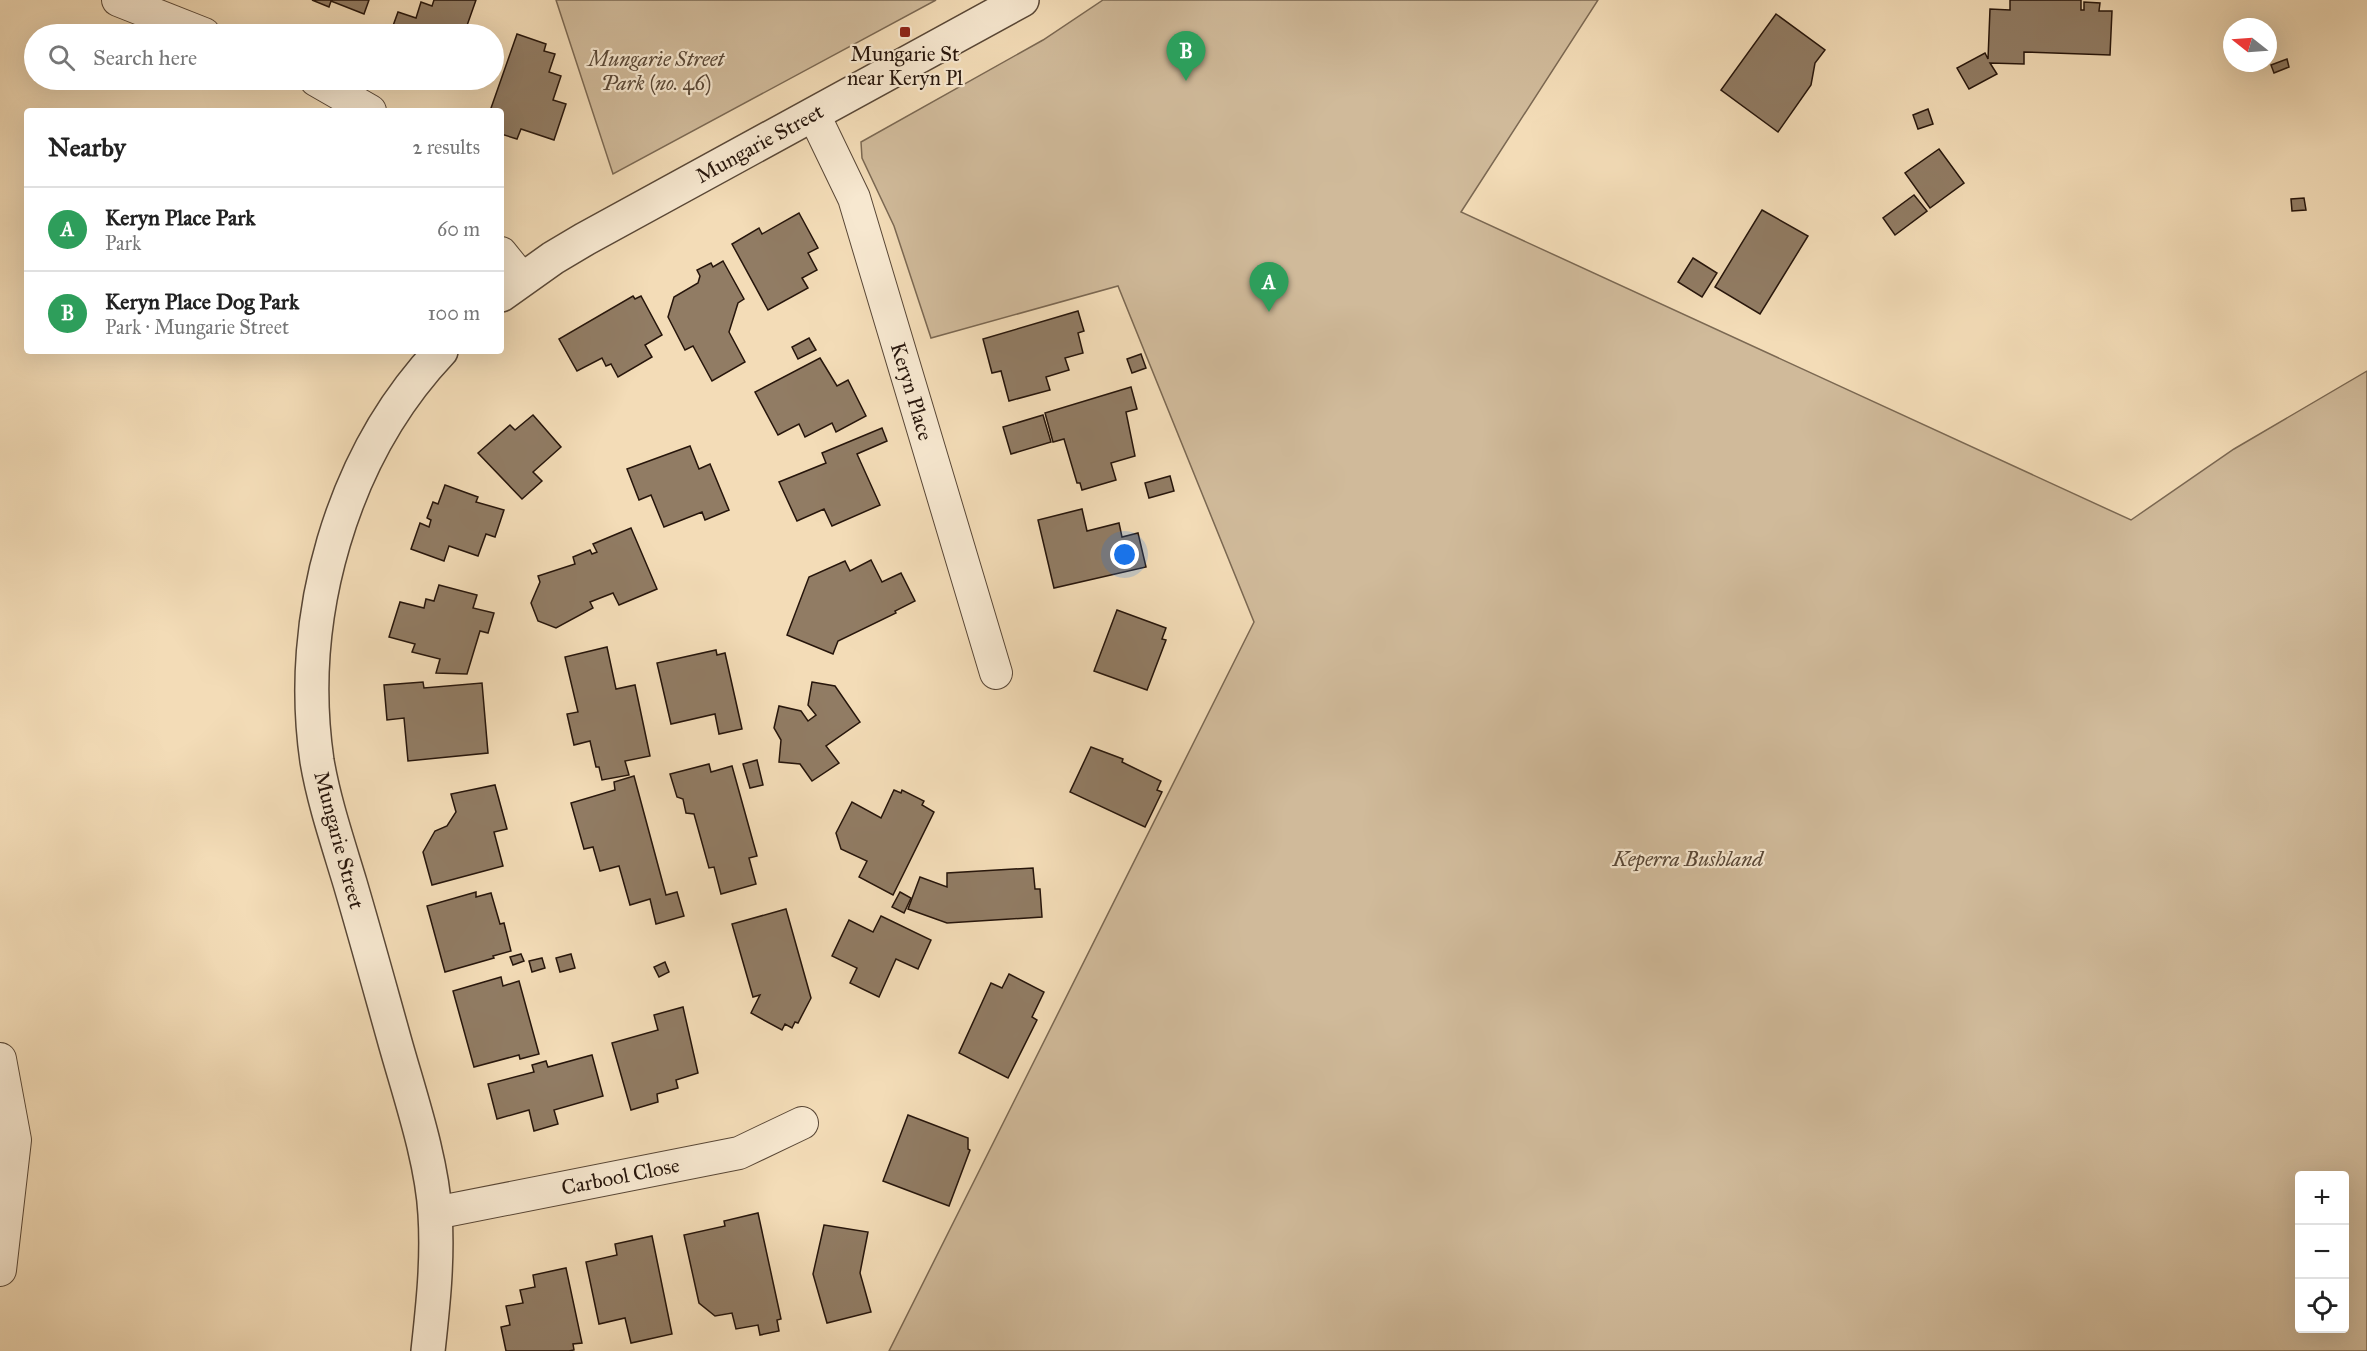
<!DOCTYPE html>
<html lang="en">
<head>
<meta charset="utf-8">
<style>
  :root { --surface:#fff; --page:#f6f6f6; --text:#222; --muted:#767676; --line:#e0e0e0; --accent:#b45309 }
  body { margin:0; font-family:"IM FELL Great Primer",serif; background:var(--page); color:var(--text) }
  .controls { position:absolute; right:18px; bottom:18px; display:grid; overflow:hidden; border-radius:6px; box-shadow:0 6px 24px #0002 }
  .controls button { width:54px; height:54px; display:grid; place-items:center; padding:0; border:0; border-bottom:2px solid var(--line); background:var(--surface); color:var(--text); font:30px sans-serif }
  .compass { position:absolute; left:2223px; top:18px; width:54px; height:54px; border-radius:50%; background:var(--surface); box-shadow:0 6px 24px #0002; rotate:287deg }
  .you { position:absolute; left:1125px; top:555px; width:21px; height:21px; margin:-15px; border:4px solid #fff; border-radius:50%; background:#1a73e8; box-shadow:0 0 0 9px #1a73e833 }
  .badge { display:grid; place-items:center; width:39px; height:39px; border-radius:50%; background:var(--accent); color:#fff; font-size:20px; font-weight:700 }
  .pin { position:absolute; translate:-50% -50px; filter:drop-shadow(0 2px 3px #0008) }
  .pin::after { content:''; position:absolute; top:32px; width:21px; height:18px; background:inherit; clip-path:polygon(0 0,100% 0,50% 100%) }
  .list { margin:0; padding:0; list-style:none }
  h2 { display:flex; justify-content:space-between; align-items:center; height:78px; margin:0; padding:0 24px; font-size:26px }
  h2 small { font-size:20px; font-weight:400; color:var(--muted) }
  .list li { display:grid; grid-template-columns:39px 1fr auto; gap:18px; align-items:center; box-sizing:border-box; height:84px; padding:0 24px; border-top:2px solid var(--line) }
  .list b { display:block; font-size:22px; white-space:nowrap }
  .list p { margin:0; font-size:20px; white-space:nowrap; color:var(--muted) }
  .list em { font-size:20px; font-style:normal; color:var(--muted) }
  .icon { flex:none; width:33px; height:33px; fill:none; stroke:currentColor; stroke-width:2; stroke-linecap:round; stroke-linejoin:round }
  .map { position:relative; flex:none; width:2367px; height:1351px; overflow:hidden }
  .search { position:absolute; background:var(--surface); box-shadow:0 6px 24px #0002; left:24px; top:24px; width:480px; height:66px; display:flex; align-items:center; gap:15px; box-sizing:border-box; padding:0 21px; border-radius:33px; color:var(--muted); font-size:22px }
  .panel { position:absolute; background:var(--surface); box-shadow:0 6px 24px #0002; left:24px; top:108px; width:480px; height:246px; border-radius:6px }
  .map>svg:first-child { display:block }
</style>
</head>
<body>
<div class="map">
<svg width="2367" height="1351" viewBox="0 0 2367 1351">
  <rect width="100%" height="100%" fill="#f3dcb7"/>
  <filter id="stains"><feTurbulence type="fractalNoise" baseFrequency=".00333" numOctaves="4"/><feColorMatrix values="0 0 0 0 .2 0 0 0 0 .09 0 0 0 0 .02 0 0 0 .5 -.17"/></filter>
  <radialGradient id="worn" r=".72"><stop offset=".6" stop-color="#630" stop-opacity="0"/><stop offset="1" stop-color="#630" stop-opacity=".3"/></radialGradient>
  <!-- green -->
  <g fill="#d0ba9a" stroke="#7b6852" stroke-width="1.5" fill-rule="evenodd">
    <path d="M 556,0 L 936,0 L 613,174 Z"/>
    <path d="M 1103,0 L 1598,0 L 1461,212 L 2131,520 L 2234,449 L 2367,371 L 2367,1351 L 889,1351 L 1254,622 L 1118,286 L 931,338 L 894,226 L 862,158 L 861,142 L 1043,40 ZM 2300,1176 L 2344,1176 L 2344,1328 L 2300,1328 Z"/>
  </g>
  <!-- building -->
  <g fill="#917c64" stroke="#26150b" stroke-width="1.5">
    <path d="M 312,0 L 369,0 L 364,14 L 331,1 L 329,7 Z"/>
    <path d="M 434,0 L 476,0 L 464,34 L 390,34 L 398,12 L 416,18 L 421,2 L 432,6 Z"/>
    <path d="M 2010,0 L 2081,0 L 2081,10 L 2084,10 L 2084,2 L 2100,3 L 2099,11 L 2112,11 L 2110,55 L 2024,52 L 2024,64 L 1990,63 L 1997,74 L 1969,89 L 1957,68 L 1985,53 L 1988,59 L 1990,9 L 2010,10 Z"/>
    <path d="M 1776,14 L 1825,50 L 1815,63 L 1811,85 L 1778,132 L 1721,90 Z"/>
    <path d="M 517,34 L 546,44 L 544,51 L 555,54 L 549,72 L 561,76 L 553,100 L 566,104 L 554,140 L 521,129 L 517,139 L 501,134 L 501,111 L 490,111 Z"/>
    <path d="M 2287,59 L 2289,67 L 2274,73 L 2271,65 Z"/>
    <path d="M 1928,109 L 1933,124 L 1918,129 L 1913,115 Z"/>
    <path d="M 1939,149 L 1964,183 L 1930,208 L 1905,173 Z"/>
    <path d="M 1914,195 L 1927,211 L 1895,235 L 1883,218 Z"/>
    <path d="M 2304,198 L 2306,210 L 2292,211 L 2291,199 Z"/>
    <path d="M 1762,210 L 1808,236 L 1760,314 L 1715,287 Z"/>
    <path d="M 799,213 L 818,248 L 808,253 L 817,270 L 802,278 L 808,288 L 768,310 L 732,244 L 759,228 L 762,234 Z"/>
    <path d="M 1693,258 L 1717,273 L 1702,297 L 1678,282 Z"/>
    <path d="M 723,261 L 744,299 L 738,303 L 729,332 L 745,362 L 712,381 L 693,346 L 685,350 L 668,317 L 674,297 L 698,283 L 700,276 L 697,270 L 711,263 L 713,267 Z"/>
    <path d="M 633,296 L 635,299 L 641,296 L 662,335 L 645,345 L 652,357 L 618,377 L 611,364 L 606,366 L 602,358 L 577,371 L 559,339 Z"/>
    <path d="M 1078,311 L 1084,331 L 1078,333 L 1083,353 L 1065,358 L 1069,370 L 1046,377 L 1050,390 L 1009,401 L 1001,371 L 992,373 L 983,339 Z"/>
    <path d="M 809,338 L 816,350 L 798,359 L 792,347 Z"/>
    <path d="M 1141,354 L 1146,368 L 1132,373 L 1127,359 Z"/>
    <path d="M 820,358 L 837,386 L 848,380 L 866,416 L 836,432 L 832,423 L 805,437 L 799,424 L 778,435 L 755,392 Z"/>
    <path d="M 1131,387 L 1137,409 L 1126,412 L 1135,456 L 1111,463 L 1116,480 L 1082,490 L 1080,483 L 1077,483 L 1064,439 L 1053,442 L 1045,413 Z"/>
    <path d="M 533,415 L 561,447 L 533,472 L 542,481 L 522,499 L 478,453 L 510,425 L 515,430 Z"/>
    <path d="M 1043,415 L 1051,442 L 1011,454 L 1003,427 Z"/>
    <path d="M 882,428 L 887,441 L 857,454 L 880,505 L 832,526 L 824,509 L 797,521 L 779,482 L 826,463 L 822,453 Z"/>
    <path d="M 690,446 L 699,469 L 710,464 L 729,510 L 705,520 L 702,512 L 664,527 L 651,495 L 639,500 L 627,469 Z"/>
    <path d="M 1170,476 L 1174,491 L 1149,498 L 1145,483 Z"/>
    <path d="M 445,485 L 478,497 L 476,502 L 504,510 L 495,537 L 486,534 L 478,556 L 449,546 L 444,561 L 411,549 L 420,523 L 429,527 L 431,520 L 427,518 L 433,502 L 438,504 Z"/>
    <path d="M 1082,509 L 1087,531 L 1119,523 L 1122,537 L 1138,533 L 1146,567 L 1054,588 L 1038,520 Z"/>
    <path d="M 631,528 L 657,589 L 619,605 L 613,593 L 590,602 L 593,608 L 556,628 L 538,621 L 531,603 L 540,582 L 538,576 L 575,564 L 573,557 L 590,550 L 592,554 L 597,552 L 593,544 Z"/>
    <path d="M 871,560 L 882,582 L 901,573 L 915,601 L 895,611 L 896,613 L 838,641 L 833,654 L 787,635 L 809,577 L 845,561 L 850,571 Z"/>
    <path d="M 439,585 L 477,595 L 473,608 L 494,613 L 488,633 L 480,631 L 467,674 L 436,673 L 440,659 L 412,652 L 415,644 L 389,637 L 400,602 L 424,608 L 426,599 L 434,601 Z"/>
    <path d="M 1117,610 L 1166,628 L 1162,639 L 1166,640 L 1147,690 L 1094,671 Z"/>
    <path d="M 607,647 L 616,689 L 635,685 L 650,756 L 625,761 L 629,775 L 602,780 L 599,767 L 596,767 L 590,741 L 574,745 L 567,714 L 578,712 L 565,657 Z"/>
    <path d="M 716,650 L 717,655 L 725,653 L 742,729 L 719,734 L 715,714 L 671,724 L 657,663 Z"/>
    <path d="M 423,682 L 424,688 L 482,683 L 488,753 L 408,761 L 404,718 L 387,720 L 384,685 Z"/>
    <path d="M 812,682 L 835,686 L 860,722 L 826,746 L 839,763 L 812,781 L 800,764 L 779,762 L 781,740 L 774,728 L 779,706 L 801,711 L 808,721 L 816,715 L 808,705 Z"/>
    <path d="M 1091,747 L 1123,759 L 1122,762 L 1161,781 L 1157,790 L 1162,792 L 1145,827 L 1070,792 Z"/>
    <path d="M 757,760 L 763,785 L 750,788 L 743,764 Z"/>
    <path d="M 709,764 L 711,772 L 732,766 L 757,856 L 749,858 L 756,884 L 721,894 L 714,867 L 709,868 L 694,814 L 686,813 L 683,799 L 677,797 L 670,774 Z"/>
    <path d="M 634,776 L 666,895 L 677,892 L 684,916 L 656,924 L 650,899 L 630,905 L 619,866 L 600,871 L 593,847 L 584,849 L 571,803 L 615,790 L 614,782 Z"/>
    <path d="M 495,785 L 507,829 L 494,832 L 503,866 L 432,885 L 423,852 L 435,831 L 447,826 L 456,812 L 451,794 Z"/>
    <path d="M 894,790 L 901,793 L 902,790 L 924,801 L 922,805 L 934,812 L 893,895 L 859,877 L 867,861 L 841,849 L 836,833 L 852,802 L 881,818 Z"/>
    <path d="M 1033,868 L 1035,889 L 1040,889 L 1042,917 L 947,923 L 908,909 L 920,877 L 947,887 L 947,873 Z"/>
    <path d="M 476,892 L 476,897 L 491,893 L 500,924 L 504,923 L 511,951 L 493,956 L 494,958 L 445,972 L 427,906 Z"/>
    <path d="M 900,892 L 911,898 L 904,913 L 892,907 Z"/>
    <path d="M 786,909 L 811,998 L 798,1023 L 795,1022 L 792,1028 L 785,1024 L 782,1030 L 751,1013 L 760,995 L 753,997 L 732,924 Z"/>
    <path d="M 881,916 L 931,940 L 918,969 L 896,959 L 879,997 L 850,983 L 857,968 L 832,956 L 849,920 L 873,932 Z"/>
    <path d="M 521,954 L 524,961 L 513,965 L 510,957 Z"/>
    <path d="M 571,954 L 575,968 L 560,972 L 556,958 Z"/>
    <path d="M 542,958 L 545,968 L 532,972 L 529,961 Z"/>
    <path d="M 665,962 L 669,972 L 659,977 L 654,967 Z"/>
    <path d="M 1009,974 L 1044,992 L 1032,1017 L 1037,1020 L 1008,1078 L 959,1053 L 991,983 L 1002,988 Z"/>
    <path d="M 501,977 L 503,986 L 519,981 L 539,1054 L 520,1059 L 519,1055 L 474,1067 L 453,991 Z"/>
    <path d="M 683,1007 L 698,1073 L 676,1080 L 678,1088 L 657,1094 L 658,1102 L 631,1110 L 612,1043 L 658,1030 L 654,1015 Z"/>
    <path d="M 592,1055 L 603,1096 L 554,1110 L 558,1124 L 534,1131 L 529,1110 L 497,1119 L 488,1084 L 534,1072 L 532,1065 L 546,1061 L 548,1067 Z"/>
    <path d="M 908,1115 L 968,1138 L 968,1149 L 970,1150 L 949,1206 L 883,1181 Z"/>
    <path d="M 758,1213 L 781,1319 L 777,1320 L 779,1331 L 760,1335 L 758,1325 L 736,1329 L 732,1313 L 715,1316 L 699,1303 L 684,1235 L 725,1226 L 724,1221 Z"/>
    <path d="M 824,1225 L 868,1232 L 860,1273 L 871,1312 L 827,1323 L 813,1274 Z"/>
    <path d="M 652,1236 L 672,1334 L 631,1343 L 625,1318 L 599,1324 L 586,1262 L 617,1255 L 615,1244 Z"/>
    <path d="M 566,1268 L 582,1343 L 573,1344 L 574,1350 L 569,1351 L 506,1351 L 501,1327 L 510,1325 L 506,1306 L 523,1303 L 520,1290 L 535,1287 L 533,1275 Z"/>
  </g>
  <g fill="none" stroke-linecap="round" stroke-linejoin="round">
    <defs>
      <g id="minor">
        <path d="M 118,0 L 204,34"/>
        <path d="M 316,80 L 370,111"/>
        <path id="s1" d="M 814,115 L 854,198 L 996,673"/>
        <path d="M 501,253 L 522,279"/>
        <path d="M 0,1059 L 15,1140 L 0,1270"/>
        <path id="s2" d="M 435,1213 L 739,1153 L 802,1123"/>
      </g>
      <g id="tertiary">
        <path id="s3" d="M 501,295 L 553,258 L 585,239 L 1022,0"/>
        <path d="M 428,1351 C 433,1306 438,1260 435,1214 C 432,1158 408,1090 393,1035 C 379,985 365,934 350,883 C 338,843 324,802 317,761 C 296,618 341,457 441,351"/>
      </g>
    </defs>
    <!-- minor casing -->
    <use href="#minor" stroke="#594736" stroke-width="34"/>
    <!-- tertiary casing -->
    <use href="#tertiary" stroke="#594736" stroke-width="36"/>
    <!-- minor -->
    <use href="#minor" stroke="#f7e8d0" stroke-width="32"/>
    <!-- tertiary -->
    <use href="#tertiary" stroke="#f7e8d0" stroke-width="33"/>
  </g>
  <!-- markers -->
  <rect fill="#8f2418" stroke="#f7e8d0" stroke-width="2" x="899" y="26" width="12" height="12" rx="3"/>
  <g text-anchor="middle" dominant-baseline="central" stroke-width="4.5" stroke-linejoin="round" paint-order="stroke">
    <!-- poi labels -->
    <g font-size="21" fill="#26150b" stroke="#f7e8d0">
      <text x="905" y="54">Mungarie St<tspan x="905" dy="24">near Keryn Pl</tspan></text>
    </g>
    <!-- park labels -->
    <g font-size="21" font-style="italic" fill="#594736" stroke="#f7e8d0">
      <text x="656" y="59">Mungarie Street<tspan x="656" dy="24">Park (no. 46)</tspan></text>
      <text x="1688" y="859">Keperra Bushland</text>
    </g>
    <!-- street labels -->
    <g font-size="21" fill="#26150b" stroke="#f7e8d0">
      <text stroke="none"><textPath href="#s3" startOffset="300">Mungarie Street</textPath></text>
      <text stroke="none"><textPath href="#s1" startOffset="294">Keryn Place</textPath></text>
      <text transform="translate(339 840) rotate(75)">Mungarie Street</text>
      <text stroke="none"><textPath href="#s2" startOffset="189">Carbool Close</textPath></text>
    </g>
  </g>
  <rect width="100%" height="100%" filter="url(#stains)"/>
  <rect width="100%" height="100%" fill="url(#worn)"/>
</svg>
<div class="controls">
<button>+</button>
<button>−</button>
<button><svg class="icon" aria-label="locate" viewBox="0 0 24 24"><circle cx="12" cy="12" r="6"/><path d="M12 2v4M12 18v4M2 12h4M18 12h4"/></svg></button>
</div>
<svg class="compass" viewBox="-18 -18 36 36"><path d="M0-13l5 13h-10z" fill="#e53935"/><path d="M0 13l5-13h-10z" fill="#767676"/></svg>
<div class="you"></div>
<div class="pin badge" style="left:1269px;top:312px;background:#2e9e5b">A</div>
<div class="pin badge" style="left:1186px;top:81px;background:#2e9e5b">B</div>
<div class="search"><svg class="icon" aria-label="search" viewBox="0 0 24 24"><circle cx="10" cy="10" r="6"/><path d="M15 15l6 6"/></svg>Search here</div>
<section class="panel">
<h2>Nearby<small>2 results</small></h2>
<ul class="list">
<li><span class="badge" style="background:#2e9e5b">A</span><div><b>Keryn Place Park</b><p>Park</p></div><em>60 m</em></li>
<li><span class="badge" style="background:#2e9e5b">B</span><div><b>Keryn Place Dog Park</b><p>Park · Mungarie Street</p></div><em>100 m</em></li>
</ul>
</section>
</div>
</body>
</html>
